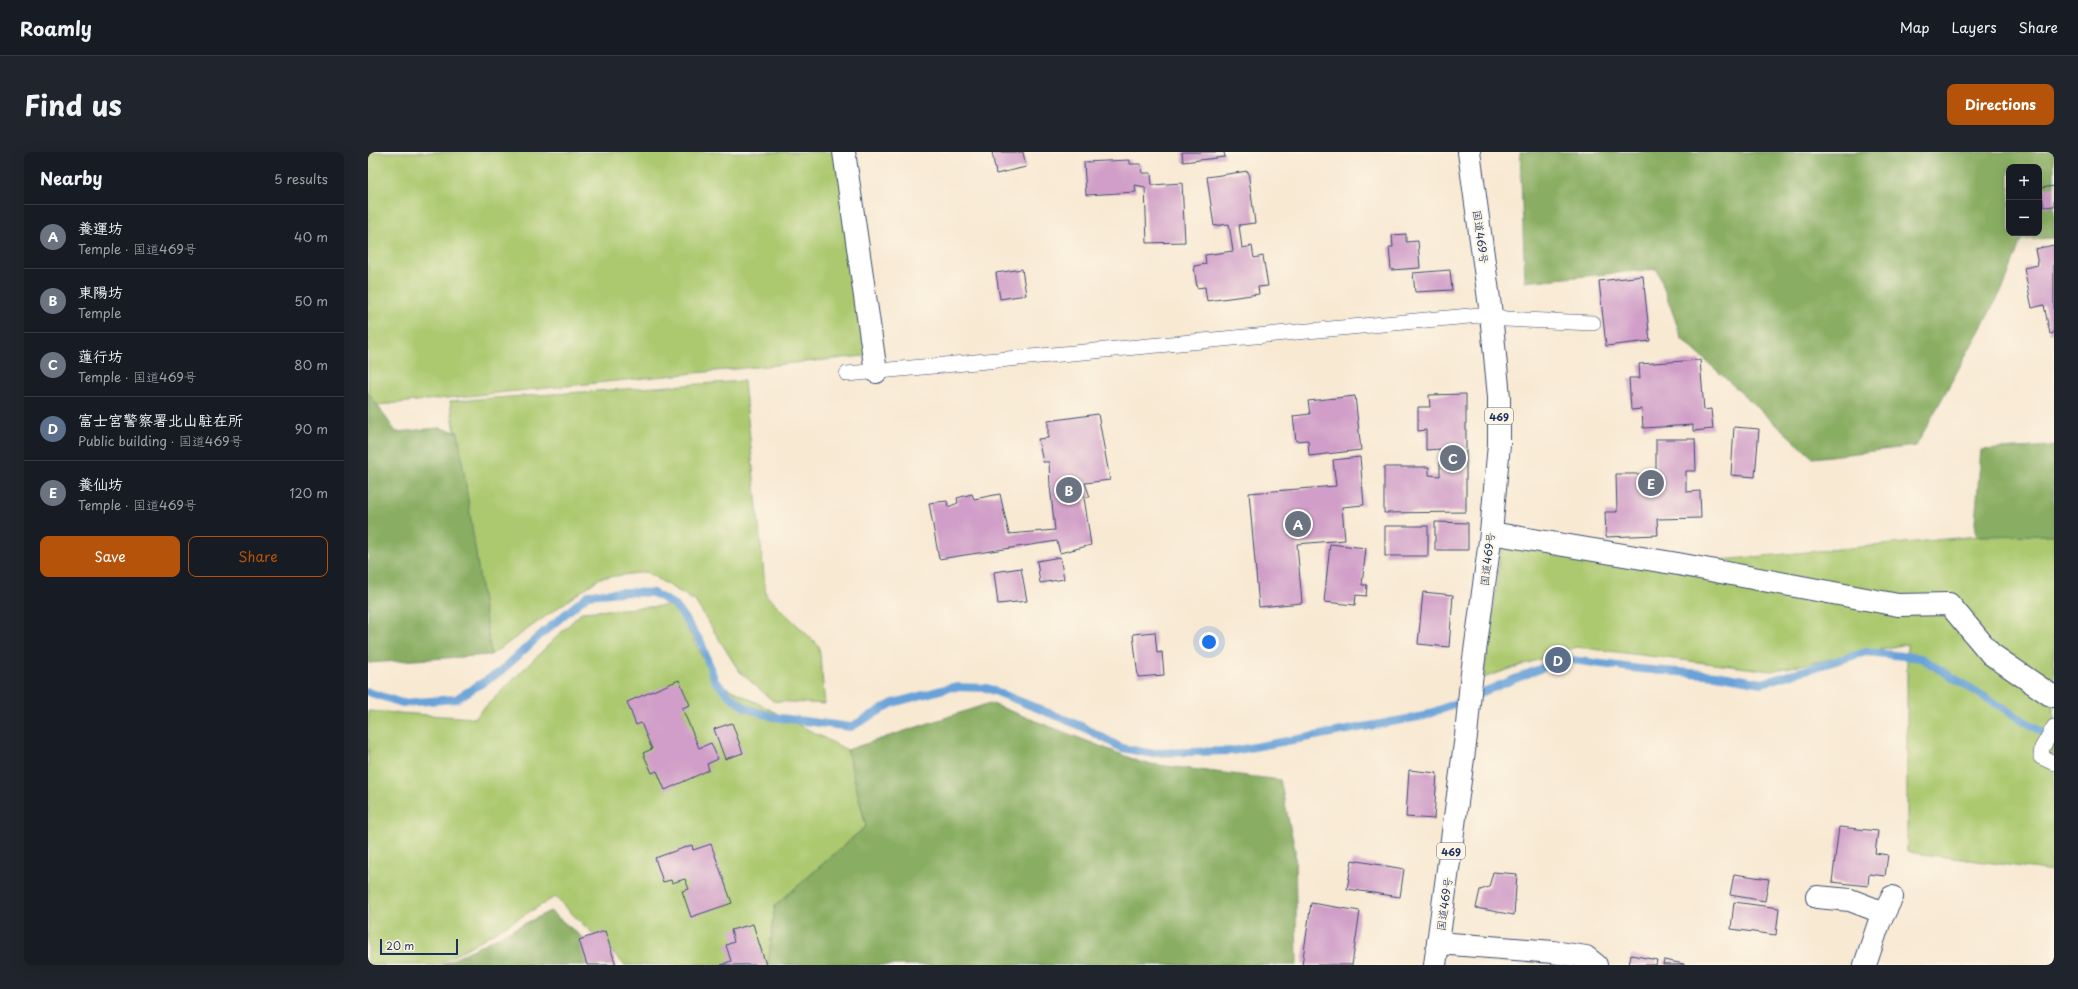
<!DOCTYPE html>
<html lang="en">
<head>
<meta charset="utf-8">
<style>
  :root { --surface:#171b24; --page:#20242c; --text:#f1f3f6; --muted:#9ea1a6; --line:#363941; --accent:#b45309 }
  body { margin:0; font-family:"Playpen Sans","Klee One",sans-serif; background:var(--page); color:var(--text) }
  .controls { position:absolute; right:12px; top:12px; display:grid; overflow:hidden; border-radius:8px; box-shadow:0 4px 16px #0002 }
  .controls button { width:36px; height:36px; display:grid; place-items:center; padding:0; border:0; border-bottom:1px solid var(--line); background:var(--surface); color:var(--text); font:20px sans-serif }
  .scale { position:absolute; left:12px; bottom:10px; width:78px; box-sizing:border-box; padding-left:4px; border:2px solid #1b2f5e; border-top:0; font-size:11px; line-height:14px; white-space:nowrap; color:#1b2f5e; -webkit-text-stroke:3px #fcf5e5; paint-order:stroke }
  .you { position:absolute; left:841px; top:490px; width:14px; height:14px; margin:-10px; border:3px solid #fff; border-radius:50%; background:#1a73e8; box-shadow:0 0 0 6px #1a73e833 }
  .badge { display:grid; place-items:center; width:26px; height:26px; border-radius:50%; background:var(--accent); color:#fff; font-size:13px; font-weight:700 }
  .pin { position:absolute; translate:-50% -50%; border:2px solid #fff; box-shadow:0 1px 4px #0006 }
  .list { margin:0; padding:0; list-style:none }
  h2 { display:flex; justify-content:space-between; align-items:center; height:52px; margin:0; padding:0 16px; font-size:17px }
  h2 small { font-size:13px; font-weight:400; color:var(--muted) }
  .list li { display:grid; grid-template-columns:26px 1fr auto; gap:12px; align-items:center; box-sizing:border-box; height:64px; padding:0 16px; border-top:1px solid var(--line) }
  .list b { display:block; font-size:15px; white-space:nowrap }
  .list p { margin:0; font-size:13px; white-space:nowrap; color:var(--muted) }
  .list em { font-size:13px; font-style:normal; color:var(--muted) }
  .actions { display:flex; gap:8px; padding:12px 16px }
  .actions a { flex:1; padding:9px 0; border:1px solid var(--accent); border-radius:8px; text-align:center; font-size:14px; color:var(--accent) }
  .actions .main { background:var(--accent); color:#fff }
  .map { position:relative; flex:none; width:1686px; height:813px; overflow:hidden; border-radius:8px }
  header { display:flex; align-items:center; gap:24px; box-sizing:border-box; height:56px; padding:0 20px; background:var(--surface); border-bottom:1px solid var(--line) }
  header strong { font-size:19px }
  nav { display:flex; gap:22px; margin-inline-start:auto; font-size:14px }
  .intro { display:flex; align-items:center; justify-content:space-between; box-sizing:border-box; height:96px; padding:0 24px }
  h1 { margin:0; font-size:28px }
  .button { padding:10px 18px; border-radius:8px; background:var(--accent); color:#fff; font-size:14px; font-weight:700 }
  main { display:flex; gap:24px; padding:0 24px }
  aside { flex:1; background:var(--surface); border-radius:8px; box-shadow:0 4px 16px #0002 }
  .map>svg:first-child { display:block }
</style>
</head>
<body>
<header>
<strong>Roamly</strong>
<nav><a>Map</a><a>Layers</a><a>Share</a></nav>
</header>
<div class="intro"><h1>Find us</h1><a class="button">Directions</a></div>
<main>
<aside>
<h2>Nearby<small>5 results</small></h2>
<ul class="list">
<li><span class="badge" style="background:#6b7280">A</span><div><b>養運坊</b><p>Temple · 国道469号</p></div><em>40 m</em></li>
<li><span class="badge" style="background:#6b7280">B</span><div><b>東陽坊</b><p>Temple</p></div><em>50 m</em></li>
<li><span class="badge" style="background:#6b7280">C</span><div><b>蓮行坊</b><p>Temple · 国道469号</p></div><em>80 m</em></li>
<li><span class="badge" style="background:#5c6f8a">D</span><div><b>富士宮警察署北山駐在所</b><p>Public building · 国道469号</p></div><em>90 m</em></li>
<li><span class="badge" style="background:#6b7280">E</span><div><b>養仙坊</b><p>Temple · 国道469号</p></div><em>120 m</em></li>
</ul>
<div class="actions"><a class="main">Save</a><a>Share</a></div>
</aside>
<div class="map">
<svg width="1686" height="813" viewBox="0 0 1686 813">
  <rect width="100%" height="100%" fill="#fcf5e5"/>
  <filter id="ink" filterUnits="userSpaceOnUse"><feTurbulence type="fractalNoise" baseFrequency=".025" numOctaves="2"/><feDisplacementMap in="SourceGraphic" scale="8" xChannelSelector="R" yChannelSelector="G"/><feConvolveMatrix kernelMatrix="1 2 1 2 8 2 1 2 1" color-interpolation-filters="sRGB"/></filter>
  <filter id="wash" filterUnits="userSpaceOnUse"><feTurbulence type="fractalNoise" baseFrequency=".012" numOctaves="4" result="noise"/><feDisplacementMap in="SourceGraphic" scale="16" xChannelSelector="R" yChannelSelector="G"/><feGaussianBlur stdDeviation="0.9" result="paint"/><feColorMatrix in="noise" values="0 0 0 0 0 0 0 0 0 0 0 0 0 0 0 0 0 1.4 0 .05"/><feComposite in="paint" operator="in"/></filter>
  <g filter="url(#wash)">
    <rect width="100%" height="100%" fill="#f8e9d3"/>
    <!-- green -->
    <g fill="#acc970" stroke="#647c67">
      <path d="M 0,0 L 476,0 L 506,203 L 0,254 Z"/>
      <path d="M 376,229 L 398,443 L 451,494 L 457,552 L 405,549 L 371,519 L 327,449 L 278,420 L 232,426 L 123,503 L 82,249 Z"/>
      <path d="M 1686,377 L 1686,719 L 1539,700 L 1539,492 L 1403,519 L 1208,495 L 1115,526 L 1124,472 L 1133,393 L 1310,412 Z"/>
      <path d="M 307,453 L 347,529 L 479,598 L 498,674 L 407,754 L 400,813 L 257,813 L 187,745 L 70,813 L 0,813 L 0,559 L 106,566 L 214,460 Z"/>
    </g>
    <!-- forest -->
    <g fill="#89ad62" stroke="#526e60" fill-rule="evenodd">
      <path d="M 1152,0 L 1686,0 L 1686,86 L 1653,88 L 1636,134 L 1548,294 L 1445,306 L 1314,187 L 1289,117 L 1157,130 ZM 1641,15 L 1671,15 L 1671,81 L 1641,81 Z"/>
      <path d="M 0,240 L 28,280 L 71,276 L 90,280 L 123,503 L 0,511 Z"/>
      <path d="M 1686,294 L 1686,383 L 1609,384 L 1607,371 L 1613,298 Z"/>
      <path d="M 622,551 L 775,611 L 912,628 L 927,698 L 929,813 L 400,813 L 407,754 L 498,674 L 479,598 Z"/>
      <path d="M 182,759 L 248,813 L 74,813 Z"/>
    </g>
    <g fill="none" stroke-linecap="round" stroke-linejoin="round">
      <!-- stream -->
      <path stroke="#69a2d8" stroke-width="8" d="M 0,540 L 34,551 L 88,547 L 132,520 L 171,484 L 220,443 L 255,440 L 285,441 L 307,453 L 333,490 L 347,529 L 362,544 L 378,556 L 405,565 L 483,575 L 525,551 L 584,535 L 619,536 L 713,574 L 754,596 L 781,601 L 864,599 L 1056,564 L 1196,507 L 1272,517 L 1348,523 L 1394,531 L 1498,500 L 1553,506 L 1684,586"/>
    </g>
    <g id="blocks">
      <!-- building -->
      <g fill="#d09ec8">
        <path d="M 624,0 L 655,0 L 658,15 L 628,22 Z"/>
        <path d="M 814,0 L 856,0 L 857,5 L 815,10 Z"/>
        <path d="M 762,8 L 762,12 L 773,12 L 774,21 L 783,21 L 784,33 L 814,31 L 817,90 L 779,91 L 777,35 L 767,33 L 768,40 L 718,43 L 716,10 Z"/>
        <path d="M 880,19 L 887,71 L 871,73 L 874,96 L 884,94 L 886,106 L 895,104 L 900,134 L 890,135 L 891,142 L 839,149 L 837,135 L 829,136 L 826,114 L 838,112 L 837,103 L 865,99 L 861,72 L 846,74 L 839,25 Z"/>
        <path d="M 1686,34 L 1686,54 L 1676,55 L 1673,36 Z"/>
        <path d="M 1038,82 L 1038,90 L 1050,89 L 1052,116 L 1023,118 L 1021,95 L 1025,95 L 1024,83 Z"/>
        <path d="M 1686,93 L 1686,181 L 1682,182 L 1676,153 L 1664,156 L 1656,116 L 1670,113 L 1667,97 Z"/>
        <path d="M 654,117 L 658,143 L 632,147 L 628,121 Z"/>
        <path d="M 1082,118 L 1084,138 L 1047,140 L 1045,121 Z"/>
        <path d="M 1275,124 L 1282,189 L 1238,194 L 1231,129 Z"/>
        <path d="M 1332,208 L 1336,258 L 1343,257 L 1345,277 L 1325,279 L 1325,273 L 1275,276 L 1274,257 L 1263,258 L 1261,226 L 1272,226 L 1271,212 Z"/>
        <path d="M 1098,242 L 1098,360 L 1016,361 L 1016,315 L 1061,315 L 1061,323 L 1072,324 L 1072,297 L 1058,298 L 1058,278 L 1050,279 L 1050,255 L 1062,255 L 1061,243 Z"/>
        <path d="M 987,244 L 993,298 L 941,304 L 940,288 L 928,289 L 925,264 L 942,262 L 940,249 Z"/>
        <path d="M 730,262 L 742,328 L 717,331 L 722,345 L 716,345 L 723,393 L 692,401 L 689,389 L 571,407 L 561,351 L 579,349 L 580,355 L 590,351 L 589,346 L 604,342 L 606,347 L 632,342 L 641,382 L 687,378 L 682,334 L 681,310 L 675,310 L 670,287 L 680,286 L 680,269 Z"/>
        <path d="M 1366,275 L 1391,277 L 1387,325 L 1363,323 Z"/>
        <path d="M 1288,287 L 1327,287 L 1328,319 L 1318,319 L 1318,340 L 1332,339 L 1333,366 L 1289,367 L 1290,383 L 1238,385 L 1237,360 L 1249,360 L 1248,322 L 1288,322 Z"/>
        <path d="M 992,305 L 996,353 L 974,355 L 977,388 L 929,392 L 934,451 L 891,455 L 881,341 L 968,334 L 965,308 Z"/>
        <path d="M 1067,370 L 1100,371 L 1100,398 L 1067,398 Z"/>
        <rect x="1017" y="374" width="43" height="30"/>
        <path d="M 962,392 L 998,396 L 994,433 L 999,433 L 998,444 L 988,443 L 987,453 L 956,450 Z"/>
        <path d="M 692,405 L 696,427 L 672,431 L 669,409 Z"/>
        <path d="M 653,416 L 659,449 L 630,452 L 626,420 Z"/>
        <path d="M 1055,440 L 1085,443 L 1081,495 L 1050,492 Z"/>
        <path d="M 787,480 L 789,501 L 794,500 L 796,523 L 770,525 L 765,482 Z"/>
        <path d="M 311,528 L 322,553 L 314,556 L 331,596 L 343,591 L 350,607 L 339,612 L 341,618 L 297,638 L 289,619 L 284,621 L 275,601 L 284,597 L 273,571 L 268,573 L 259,550 Z"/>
        <path d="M 364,571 L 375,601 L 357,607 L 346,577 Z"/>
        <path d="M 1041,618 L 1069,621 L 1066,667 L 1038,665 Z"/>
        <path d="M 1471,675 L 1510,679 L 1507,701 L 1520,703 L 1517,724 L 1501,722 L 1500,734 L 1464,730 Z"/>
        <path d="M 343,692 L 364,751 L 323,765 L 314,739 L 321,737 L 317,727 L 304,731 L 303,728 L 295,730 L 287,706 L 324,693 L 325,698 Z"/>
        <path d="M 984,708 L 1036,717 L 1032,745 L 979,737 Z"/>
        <path d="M 1125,720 L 1149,722 L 1146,763 L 1108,756 L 1112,738 L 1121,735 Z"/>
        <path d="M 1366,722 L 1401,727 L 1397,749 L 1362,743 Z"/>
        <path d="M 1366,750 L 1411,756 L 1408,783 L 1363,777 Z"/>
        <path d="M 943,751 L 992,759 L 984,813 L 934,813 Z"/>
        <path d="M 385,772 L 398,813 L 353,813 L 363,809 L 358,793 L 366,790 L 363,778 Z"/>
        <path d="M 237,779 L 248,813 L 219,813 L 211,788 Z"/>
        <path d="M 1263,803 L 1289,808 L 1288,813 L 1261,813 Z"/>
        <path d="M 1296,808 L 1316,812 L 1316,813 L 1295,813 Z"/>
      </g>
    </g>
  </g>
  <g filter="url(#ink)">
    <use href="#blocks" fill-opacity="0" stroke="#3c4b70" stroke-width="1"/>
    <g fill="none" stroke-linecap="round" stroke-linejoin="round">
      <defs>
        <g id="service">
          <path d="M 479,222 L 1123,162 L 1137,167 L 1225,171"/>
          <path d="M 1686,575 L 1674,596 L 1673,605 L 1686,611"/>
        </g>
        <g id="minor">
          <path d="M 476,0 L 508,220"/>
          <path d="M 1123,381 L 1310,412 L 1530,453 L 1581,452 L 1623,502 L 1681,542 L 1686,544"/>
          <path d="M 1449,745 L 1482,748 L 1516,761"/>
          <path d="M 1070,791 L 1185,800 L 1218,805 L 1228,813"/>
          <path d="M 1497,813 L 1511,771 L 1524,745"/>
        </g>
        <path id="trunk" d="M 1067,813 L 1098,584 L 1103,529 L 1123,381 L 1131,292 L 1131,245 L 1123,162 L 1101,0"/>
      </defs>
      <!-- service casing -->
      <use href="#service" stroke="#3c4b70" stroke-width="16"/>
      <!-- minor casing -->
      <use href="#minor" stroke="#3c4b70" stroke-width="24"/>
      <!-- trunk casing -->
      <use href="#trunk" stroke="#3c4b70" stroke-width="24"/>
      <!-- service -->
      <use href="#service" stroke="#fff" stroke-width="15"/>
      <!-- minor -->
      <use href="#minor" stroke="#fff" stroke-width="22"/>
      <!-- trunk -->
      <use href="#trunk" stroke="#fff" stroke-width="22"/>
    </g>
  </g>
  <g text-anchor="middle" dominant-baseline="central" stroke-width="4" stroke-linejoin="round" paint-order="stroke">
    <!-- shield labels -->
    <g fill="#fcf5e5" stroke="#5e6a86" stroke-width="1">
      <rect x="1117" y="256" width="28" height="16" rx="3"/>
      <rect x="1069" y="691" width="28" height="16" rx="3"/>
    </g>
    <g font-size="10" font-weight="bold" fill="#1b2f5e">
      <text x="1131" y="264">469</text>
      <text x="1083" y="699">469</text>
    </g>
    <!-- street labels -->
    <g font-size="11" fill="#1b2f5e" stroke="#fcf5e5">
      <text transform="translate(1113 85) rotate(82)">国道469号</text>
      <text transform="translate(1119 407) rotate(-83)">国道469号</text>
      <text transform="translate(1076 752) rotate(-82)">国道469号</text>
    </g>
  </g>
</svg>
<div class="controls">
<button>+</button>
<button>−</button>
</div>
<div class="scale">20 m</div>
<div class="you"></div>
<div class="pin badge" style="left:930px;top:372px;background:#6b7280">A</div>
<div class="pin badge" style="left:701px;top:338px;background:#6b7280">B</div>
<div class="pin badge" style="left:1085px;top:306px;background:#6b7280">C</div>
<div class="pin badge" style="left:1190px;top:508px;background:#5c6f8a">D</div>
<div class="pin badge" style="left:1283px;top:331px;background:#6b7280">E</div>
</div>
</main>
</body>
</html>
